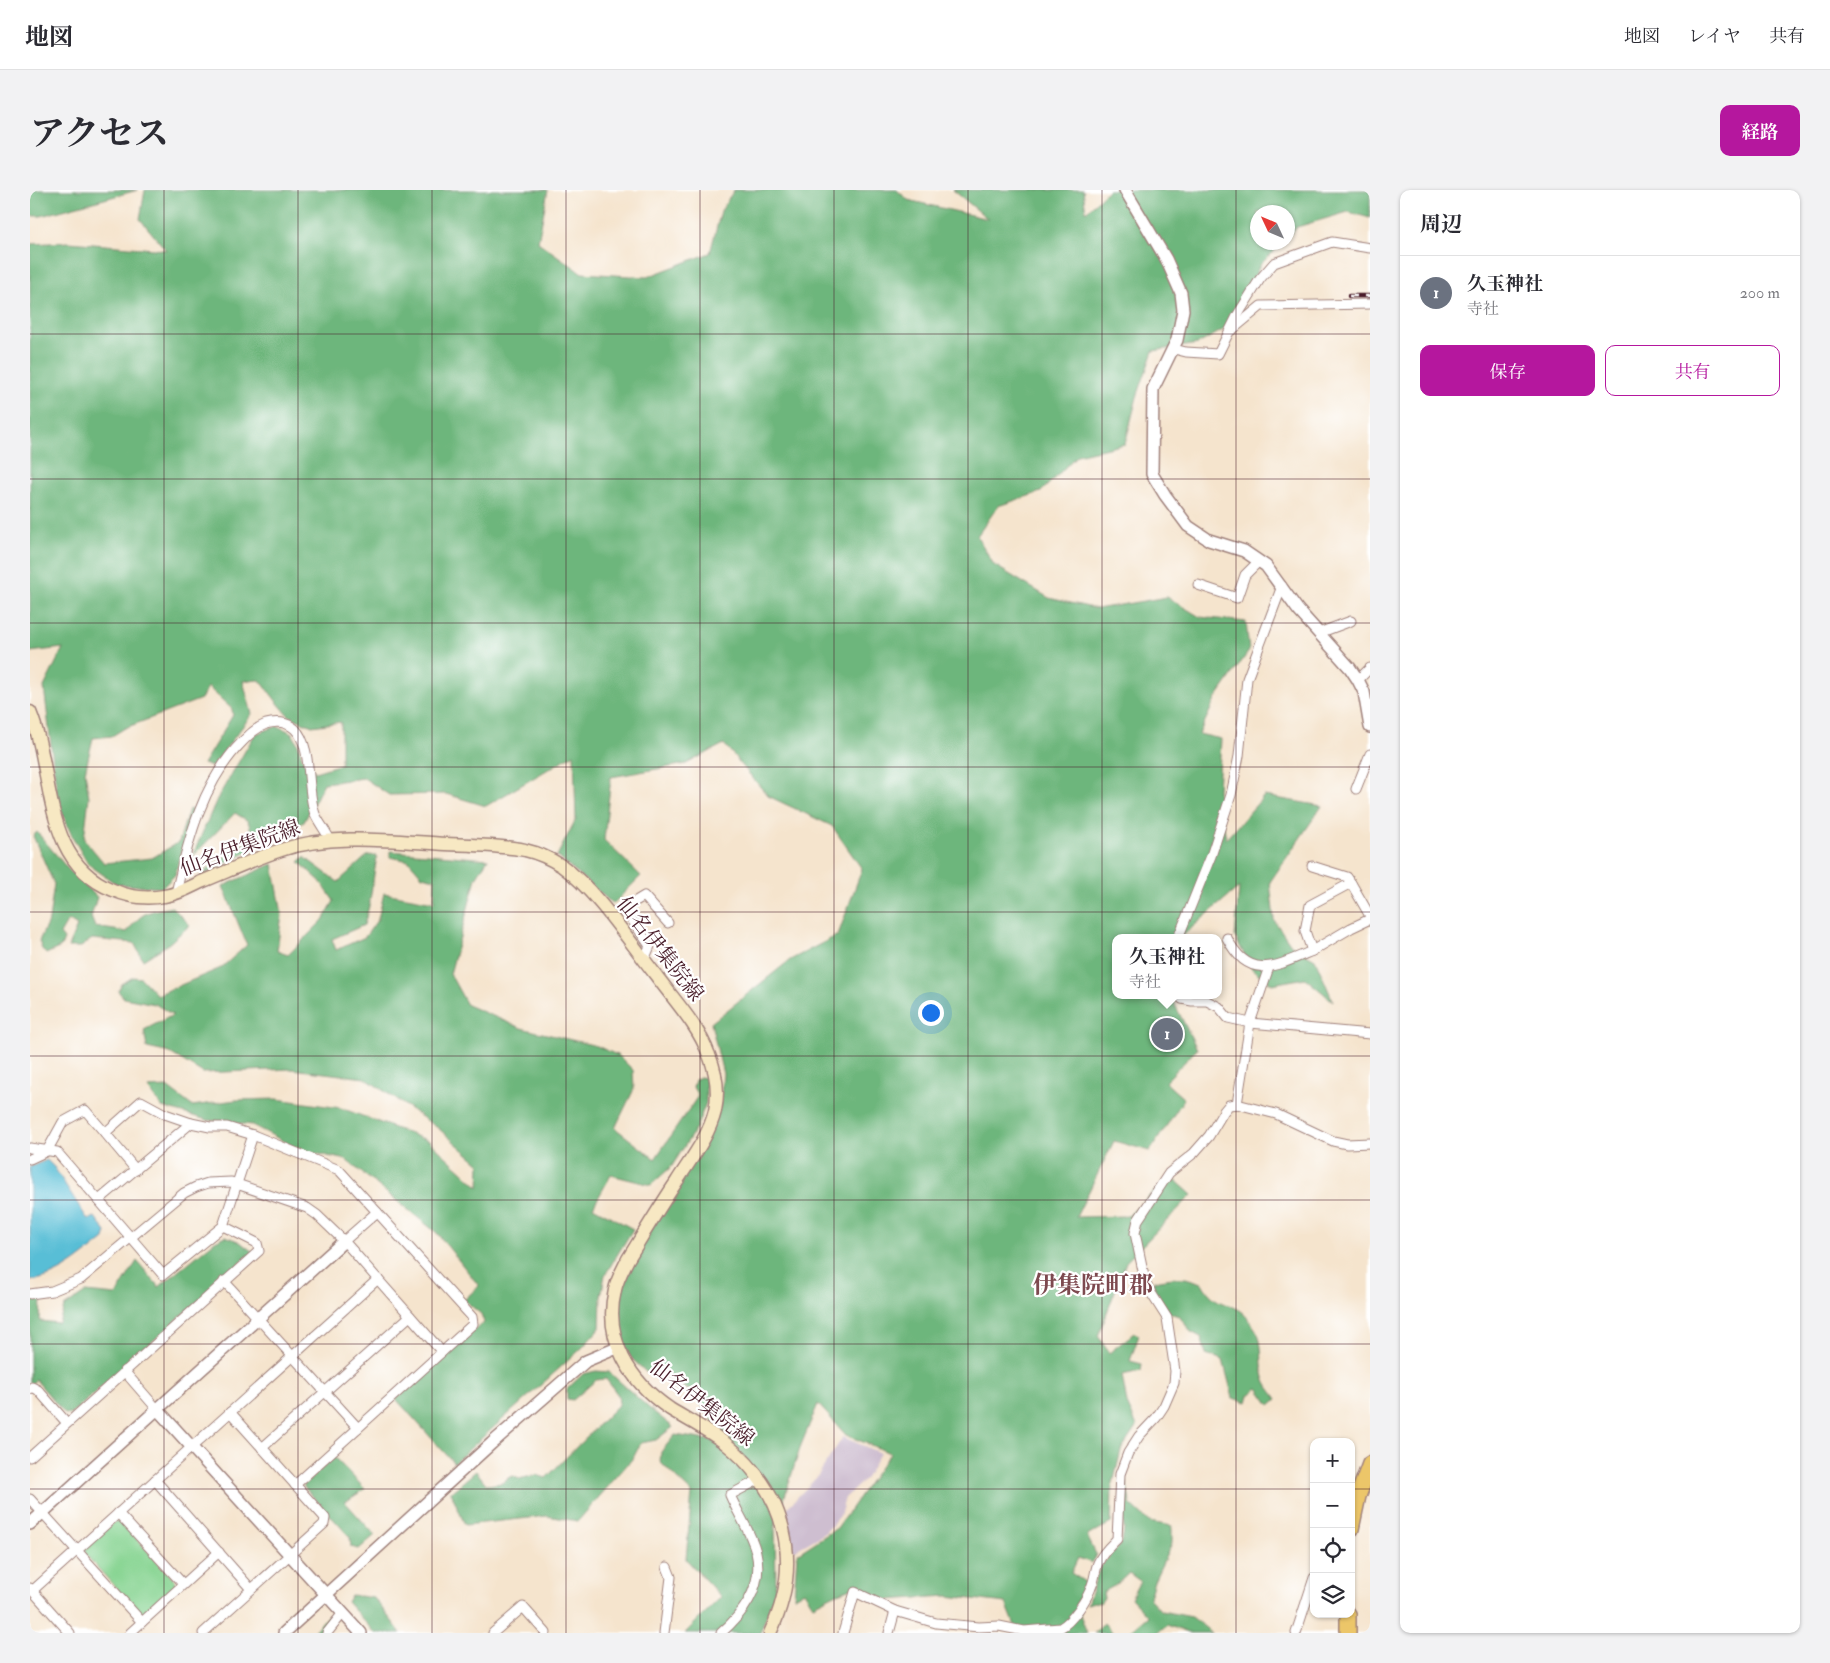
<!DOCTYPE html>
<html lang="ja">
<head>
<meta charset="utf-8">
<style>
  :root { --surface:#fff; --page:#f2f2f3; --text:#2b2b33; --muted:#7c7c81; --line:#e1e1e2; --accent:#b5179e }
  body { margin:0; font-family:"IM FELL Double Pica","Noto Serif JP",serif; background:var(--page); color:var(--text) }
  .controls { position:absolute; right:15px; bottom:15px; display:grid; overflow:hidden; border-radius:10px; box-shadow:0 1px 4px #0004 }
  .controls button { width:45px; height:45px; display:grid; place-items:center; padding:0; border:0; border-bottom:1px solid var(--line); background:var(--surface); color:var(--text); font:25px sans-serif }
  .compass { position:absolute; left:1220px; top:15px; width:45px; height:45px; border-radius:50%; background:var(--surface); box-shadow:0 1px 4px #0004; rotate:314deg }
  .you { position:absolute; left:900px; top:822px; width:18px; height:18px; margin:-12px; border:4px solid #fff; border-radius:50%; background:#1a73e8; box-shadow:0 0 0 8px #1a73e833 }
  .badge { display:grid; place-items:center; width:32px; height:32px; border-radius:50%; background:var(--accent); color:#fff; font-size:16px; font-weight:700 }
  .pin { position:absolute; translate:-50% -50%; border:2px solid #fff; box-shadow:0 1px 5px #0006 }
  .popup { position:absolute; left:1082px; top:744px; width:110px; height:65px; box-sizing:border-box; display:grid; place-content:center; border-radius:10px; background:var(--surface); filter:drop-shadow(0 1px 4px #0005); font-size:16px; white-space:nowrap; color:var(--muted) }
  .popup b { font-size:19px; color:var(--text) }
  .popup::after { content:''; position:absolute; left:50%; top:100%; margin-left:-10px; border:10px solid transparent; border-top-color:var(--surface) }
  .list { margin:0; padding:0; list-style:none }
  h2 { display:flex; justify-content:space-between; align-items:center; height:65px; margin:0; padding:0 20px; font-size:21px }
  h2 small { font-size:16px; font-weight:400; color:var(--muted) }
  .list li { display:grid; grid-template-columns:32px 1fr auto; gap:15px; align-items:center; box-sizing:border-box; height:75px; padding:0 20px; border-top:1px solid var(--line) }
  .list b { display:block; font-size:19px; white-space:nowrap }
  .list p { margin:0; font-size:16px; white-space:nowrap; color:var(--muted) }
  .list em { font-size:16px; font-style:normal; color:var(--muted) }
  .actions { display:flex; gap:10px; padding:15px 20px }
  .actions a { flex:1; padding:11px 0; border:1px solid var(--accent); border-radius:10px; text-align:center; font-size:18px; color:var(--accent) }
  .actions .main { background:var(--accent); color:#fff }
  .icon { flex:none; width:28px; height:28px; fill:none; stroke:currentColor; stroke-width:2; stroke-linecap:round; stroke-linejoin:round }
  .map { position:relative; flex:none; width:1340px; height:1443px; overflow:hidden; border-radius:10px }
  header { display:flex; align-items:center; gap:30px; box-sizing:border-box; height:70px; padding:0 25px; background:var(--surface); border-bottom:1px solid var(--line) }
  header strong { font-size:24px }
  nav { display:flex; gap:28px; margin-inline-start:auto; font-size:18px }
  .intro { display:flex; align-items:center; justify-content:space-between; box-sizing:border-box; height:120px; padding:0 30px }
  h1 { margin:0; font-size:35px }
  .button { padding:12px 22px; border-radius:10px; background:var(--accent); color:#fff; font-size:18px; font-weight:700 }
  main { display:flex; gap:30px; padding:0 30px }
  aside { flex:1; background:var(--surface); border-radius:10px; box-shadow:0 1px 4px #0004 }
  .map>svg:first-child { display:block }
</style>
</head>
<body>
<header>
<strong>地図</strong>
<nav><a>地図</a><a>レイヤ</a><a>共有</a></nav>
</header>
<div class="intro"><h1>アクセス</h1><a class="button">経路</a></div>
<main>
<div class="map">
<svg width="1340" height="1443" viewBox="0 0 1340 1443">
  <rect width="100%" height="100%" fill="#fff"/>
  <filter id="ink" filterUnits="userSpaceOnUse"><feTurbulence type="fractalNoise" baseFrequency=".02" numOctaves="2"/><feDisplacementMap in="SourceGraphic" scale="10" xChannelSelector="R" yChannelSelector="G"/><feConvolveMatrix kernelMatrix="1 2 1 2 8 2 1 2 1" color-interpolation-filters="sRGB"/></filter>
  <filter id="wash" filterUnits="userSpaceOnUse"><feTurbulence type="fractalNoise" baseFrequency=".0096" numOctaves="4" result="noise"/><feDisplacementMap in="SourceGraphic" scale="20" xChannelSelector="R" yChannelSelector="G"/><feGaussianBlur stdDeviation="1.12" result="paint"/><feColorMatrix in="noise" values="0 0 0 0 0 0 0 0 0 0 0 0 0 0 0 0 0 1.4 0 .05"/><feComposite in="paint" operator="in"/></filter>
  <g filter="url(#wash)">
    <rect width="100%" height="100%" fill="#f5e4cd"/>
    <!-- industrial -->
    <path fill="#cebed0" d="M 813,1247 L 850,1263 L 836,1288 L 815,1308 L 810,1326 L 794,1344 L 762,1362 L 760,1339 L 754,1321 L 787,1287 Z"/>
    <!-- green -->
    <path fill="#87d492" stroke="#687a5e" d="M 84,1332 L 91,1332 L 145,1391 L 145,1397 L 115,1424 L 110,1424 L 55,1364 L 55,1358 Z"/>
    <!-- forest -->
    <g fill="#6db67c" stroke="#5c6a54">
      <path d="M 0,0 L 108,0 L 11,26 L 0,26 Z"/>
      <path d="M 115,0 L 518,0 L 508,52 L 552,83 L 617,87 L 680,63 L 691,21 L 704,0 L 867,0 L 878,10 L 958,29 L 923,0 L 1053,0 L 1056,22 L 1078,0 L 1340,0 L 1340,28 L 1318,22 L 1267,37 L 1258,47 L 1258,22 L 1228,22 L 1228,52 L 1252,53 L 1230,75 L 1200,136 L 1168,154 L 1123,161 L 1107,207 L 1095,254 L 1047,265 L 1011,302 L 968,316 L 947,346 L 964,375 L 1019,408 L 1067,419 L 1137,407 L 1170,427 L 1216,432 L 1219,461 L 1186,508 L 1169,544 L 1191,549 L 1188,600 L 1196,649 L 1234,606 L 1292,616 L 1240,692 L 1244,730 L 1261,755 L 1285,769 L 1303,811 L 1275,788 L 1242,794 L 1222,779 L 1205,747 L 1209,697 L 1150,748 L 1086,748 L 1086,805 L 1143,805 L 1144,813 L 1167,859 L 1135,892 L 1154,909 L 1120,961 L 1084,951 L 1046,1027 L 1098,1026 L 1141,986 L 1162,1005 L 1096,1072 L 1068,1146 L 1079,1163 L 1104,1143 L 1109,1145 L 1100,1171 L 1112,1174 L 1111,1181 L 1092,1185 L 1097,1214 L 1107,1236 L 1091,1260 L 1082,1298 L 1081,1333 L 1057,1346 L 1066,1364 L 1062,1373 L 1048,1368 L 1041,1383 L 1055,1392 L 1046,1414 L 1057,1443 L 985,1443 L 986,1438 L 976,1413 L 917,1406 L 856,1410 L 825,1397 L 807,1403 L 783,1415 L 774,1401 L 764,1407 L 767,1364 L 807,1338 L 860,1263 L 816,1245 L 788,1214 L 771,1255 L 745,1337 L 746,1400 L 730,1443 L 655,1443 L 691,1407 L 656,1369 L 662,1303 L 630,1272 L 631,1262 L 645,1245 L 684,1251 L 690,1241 L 662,1202 L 633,1185 L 616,1182 L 600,1167 L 590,1150 L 586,1118 L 592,1090 L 690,916 L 693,884 L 681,833 L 760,770 L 808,745 L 832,679 L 802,636 L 738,606 L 694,554 L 656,574 L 581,587 L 574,650 L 611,686 L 583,714 L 527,666 L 546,629 L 544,564 L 456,616 L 416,604 L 359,605 L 334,588 L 294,593 L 274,632 L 174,685 L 176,680 L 216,652 L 221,641 L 218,631 L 205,623 L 162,667 L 187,609 L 225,544 L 248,536 L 262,543 L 268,554 L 272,568 L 285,582 L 311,574 L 311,532 L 282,536 L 259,526 L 247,512 L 230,490 L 213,491 L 222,524 L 182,577 L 173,574 L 203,525 L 202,519 L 178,497 L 171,509 L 95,538 L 82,546 L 63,548 L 55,582 L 59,607 L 54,649 L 74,673 L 122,668 L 149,652 L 159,619 L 164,621 L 145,685 L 132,698 L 86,694 L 58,674 L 42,646 L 28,613 L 14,497 L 33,458 L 0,462 L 0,54 L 39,52 L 136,60 L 110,29 Z"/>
      <path d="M 7,642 L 38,679 L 67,707 L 61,727 L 65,737 L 97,742 C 113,721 117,722 142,717 L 160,735 L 137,755 L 113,770 L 104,753 L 62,749 L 51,757 L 38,757 L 47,736 L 38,730 L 30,744 L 34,749 L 31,757 L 16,764 L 12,759 L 9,751 L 19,730 L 24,694 L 3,646 Z"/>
      <path d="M 360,661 L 458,669 L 446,688 L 420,784 L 437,815 L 491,838 L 567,856 L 589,866 L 603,880 L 604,899 L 585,938 L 625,969 L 668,906 L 663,897 L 665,890 L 670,887 L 676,888 L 676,913 L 666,938 L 642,976 L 621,995 L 581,985 L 563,1017 L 603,1039 L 575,1085 L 571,1106 L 570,1138 L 552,1158 L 424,1273 L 366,1209 L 454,1132 L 451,1124 L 434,1110 L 449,1096 L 407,1043 L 316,970 L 271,960 L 222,935 L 177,930 L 132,917 L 118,898 L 137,897 L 162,916 L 206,910 L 247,909 L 311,918 L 399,951 L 449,997 L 450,974 L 408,938 L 335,888 L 262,879 L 173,883 L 140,863 L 117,858 L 114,840 L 143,825 L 125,814 L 94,808 L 88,801 L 92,794 L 103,787 L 111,788 L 127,805 L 191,778 L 217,755 L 193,696 L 243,674 L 252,724 L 247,761 L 258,765 L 293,730 L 304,711 L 290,691 L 269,672 L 274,667 L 308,692 L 338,665 L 347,666 L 339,716 L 334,735 L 302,749 L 306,760 L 335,747 L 348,729 L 354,703 L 404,712 L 405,689 L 392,686 L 379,671 L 360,667 Z"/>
      <path d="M 196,1046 L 210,1052 L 223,1062 L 41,1224 L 35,1224 L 6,1190 L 2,1193 L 0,1192 L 0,1110 L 11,1109 L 10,1131 L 29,1133 L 34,1117 L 56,1102 L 86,1105 L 107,1071 L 129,1097 L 185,1051 Z"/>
      <path d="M 1142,1088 L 1156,1088 L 1172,1093 C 1187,1121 1204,1109 1219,1130 C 1224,1137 1229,1143 1230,1151 C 1233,1165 1230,1180 1236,1193 C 1239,1199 1244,1204 1247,1209 L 1240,1215 L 1228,1198 L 1219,1205 L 1217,1212 L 1203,1208 L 1193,1170 L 1176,1164 L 1171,1147 L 1161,1142 L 1149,1126 L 1140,1123 L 1122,1098 L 1124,1091 Z"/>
      <path d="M 566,1181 L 579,1182 L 619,1218 L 643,1237 L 626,1250 L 611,1253 L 603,1268 L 548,1331 L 517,1326 L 435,1335 L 421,1302 L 446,1281 L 457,1295 L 472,1293 L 478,1288 L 483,1286 L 489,1289 L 506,1285 L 516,1288 L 589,1214 L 588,1205 L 576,1189 L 566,1190 L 543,1210 L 537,1209 L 537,1199 L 553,1184 Z"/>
      <path d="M 304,1267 L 335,1299 L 315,1312 L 345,1345 L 329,1359 L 321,1357 L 320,1347 L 273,1296 Z"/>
      <path d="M 1095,1280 L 1100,1314 L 1119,1332 L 1142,1336 L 1142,1353 L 1124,1391 L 1119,1408 L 1131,1421 L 1162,1427 L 1182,1443 L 1158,1443 L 1137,1435 L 1127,1443 L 1098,1443 L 1118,1426 L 1101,1408 L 1110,1391 L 1099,1383 L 1086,1395 L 1073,1402 L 1074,1408 L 1070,1413 L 1064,1412 L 1057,1414 L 1070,1377 L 1092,1352 L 1094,1340 L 1092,1306 Z"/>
      <path d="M 321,1405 L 344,1408 L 371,1443 L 345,1443 L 317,1412 Z"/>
      <path d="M 299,1424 L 299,1429 L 289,1443 L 282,1443 Z"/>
      <path d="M 1074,1433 L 1083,1443 L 1064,1443 Z"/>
    </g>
    <!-- water -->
    <path fill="#58bed6" stroke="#516e80" d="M 17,970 L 24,977 L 58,1030 L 65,1027 L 76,1042 L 74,1049 C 51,1067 30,1087 0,1091 L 0,977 Z"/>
  </g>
  <g filter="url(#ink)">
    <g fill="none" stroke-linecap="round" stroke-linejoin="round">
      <defs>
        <g id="minor">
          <path d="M 1202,140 L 1231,116 L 1340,114"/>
          <path d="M 1144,159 L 1156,162 L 1188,164 L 1207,126 L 1230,89 L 1244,73 L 1302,52 L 1340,58"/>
          <path d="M 1168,395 L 1207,408 L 1215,385 L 1229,371"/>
          <path d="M 1289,443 L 1321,431"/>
          <path d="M 1328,490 L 1340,478"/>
          <path d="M 1326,599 L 1340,564"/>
          <path d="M 1282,676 L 1317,687 L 1321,693"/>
          <path d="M 146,703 C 158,650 173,591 212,552 C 220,544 226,538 236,534 C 246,531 257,532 265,539 C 283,557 276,600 285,624 C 289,633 296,641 300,650"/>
          <path d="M 1340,726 L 1321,693 L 1280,715 L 1275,741 L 1282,761 L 1321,738 L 1340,729"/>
          <path d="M 1148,748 L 1181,666 L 1201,605 L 1209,566 L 1217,489 L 1252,396"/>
          <path d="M 1197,748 C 1219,792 1247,776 1282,761"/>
          <path d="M 614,770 L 620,756 L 594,718 L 614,706 L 638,733"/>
          <path d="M 1148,805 L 1152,809 L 1162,811 L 1177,811 L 1189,817 L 1198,828 L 1220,833 L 1340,844"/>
          <path d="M 1207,914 L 1220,833 L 1239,777"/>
          <path d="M 75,943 L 106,980"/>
          <path d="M 0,958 L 27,962 L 133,1085 L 193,1036"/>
          <path d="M 0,969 L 17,961 L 33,932 L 55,920 L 75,943 L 111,911 L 135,924 L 161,933 L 180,937 L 197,937 L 223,945 L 309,980 L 442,1127 L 443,1134 L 265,1295"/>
          <path d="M 69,1010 L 161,933"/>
          <path d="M 314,1051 L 347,1022"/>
          <path d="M 194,1091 L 328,1238"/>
          <path d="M 0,1104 L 22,1101 L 51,1089 L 154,1003 L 166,997 L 178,993 L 201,992 L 277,1018 L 287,1025 L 314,1051 L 412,1162"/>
          <path d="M 94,1181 L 127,1219"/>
          <path d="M 0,1199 L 2,1197 L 8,1200 L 37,1233"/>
          <path d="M 232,1258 L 380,1126"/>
          <path d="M 0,1267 L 229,1061 L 227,1053 L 193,1036 L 223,945"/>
          <path d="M 125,1290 L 221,1399"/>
          <path d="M 0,1309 L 112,1432"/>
          <path d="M 88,1323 L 153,1394"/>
          <path d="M 0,1398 L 40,1443"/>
          <path d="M 2,1401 L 348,1089"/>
          <path d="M 100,1443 L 189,1362"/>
          <path d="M 173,1443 L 294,1334 L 295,1328 L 200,1222"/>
          <path d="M 297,1443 L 313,1423"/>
          <path d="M 463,1443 L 493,1417 L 516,1443"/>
          <path d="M 634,1443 L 641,1387 L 637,1377"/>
          <path d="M 691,1443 C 715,1422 734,1395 726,1362 C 721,1342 708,1324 700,1305 L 730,1289"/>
          <path d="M 813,1443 L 825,1402 L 865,1421 L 906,1433 L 949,1437 L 969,1436 L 994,1441 L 1030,1438 C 1042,1432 1058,1408 1062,1395 C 1065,1388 1065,1380 1068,1373 C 1072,1363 1080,1356 1087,1349 L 1090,1284 L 1098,1263 L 1109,1246 L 1126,1228 L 1134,1216 L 1144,1193 L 1145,1181 L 1137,1128 L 1116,1095 L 1105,1043 L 1108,1030 L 1139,983 L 1164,963 L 1179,946 L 1194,921 L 1199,915 L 1207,914 L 1246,924 L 1303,951 L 1317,954 L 1340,953"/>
          <path d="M 859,1443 L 865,1421"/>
          <path d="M 1266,1443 L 1284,1388"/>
        </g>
        <g id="tertiary">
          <path d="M 1095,0 L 1136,69 L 1151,103 L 1153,120 L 1147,150 L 1123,199 L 1122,284 L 1135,305 L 1158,336 L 1179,350 L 1214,361 L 1236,376 L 1268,420 L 1320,478 L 1328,490 L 1334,502 L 1340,537"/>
          <path d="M 127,1219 L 331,1443"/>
          <path d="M 0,1334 L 314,1051"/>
          <path d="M 254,1443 L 462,1253 L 556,1171 L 587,1158"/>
        </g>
        <path id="secondary" d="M 0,522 C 25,582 11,672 83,700 C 99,707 118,709 134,706 C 147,704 159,698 171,692 C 198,681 224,669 251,660 C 303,643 362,651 416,654 C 442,655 470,655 495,660 C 508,663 521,669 532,676 C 566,700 599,751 625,784 C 644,810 668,835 679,865 C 686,882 689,902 685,921 C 679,946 661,969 647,991 C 630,1016 614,1043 598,1069 C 593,1079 587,1089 585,1100 C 573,1149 600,1192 640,1219 C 658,1230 678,1240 695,1253 C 756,1302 774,1372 740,1443"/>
        <g id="primary">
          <path d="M 1321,1339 L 1328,1306 L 1340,1274"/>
          <path d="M 1318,1443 L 1318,1424"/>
        </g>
      </defs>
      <!-- minor casing -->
      <use href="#minor" stroke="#a0827c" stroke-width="11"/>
      <!-- tertiary casing -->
      <use href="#tertiary" stroke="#a0827c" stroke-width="14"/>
      <!-- secondary casing -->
      <use href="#secondary" stroke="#a0827c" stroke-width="15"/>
      <!-- primary casing -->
      <use href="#primary" stroke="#a0827c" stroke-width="18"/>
      <!-- minor -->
      <use href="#minor" stroke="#fff" stroke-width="9"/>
      <!-- tertiary -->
      <use href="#tertiary" stroke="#fff" stroke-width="11"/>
      <!-- secondary -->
      <use href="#secondary" stroke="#f7e8c3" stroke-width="12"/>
      <!-- primary -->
      <use href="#primary" stroke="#ecc669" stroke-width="15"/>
      <defs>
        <path id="rail" d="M 1319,106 L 1340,106"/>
      </defs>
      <!-- rail casing -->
      <use href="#rail" stroke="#4a1f2b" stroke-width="4.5"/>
      <!-- rail -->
      <use href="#rail" stroke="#fff" stroke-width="2.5" stroke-dasharray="8" stroke-linecap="butt"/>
    </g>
  </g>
  <!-- grid -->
  <path fill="none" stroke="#4a1f2b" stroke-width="1" stroke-opacity="0.55" d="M 134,0 L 134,1443M 268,0 L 268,1443M 402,0 L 402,1443M 536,0 L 536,1443M 670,0 L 670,1443M 804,0 L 804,1443M 938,0 L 938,1443M 1072,0 L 1072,1443M 1206,0 L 1206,1443M 0,144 L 1340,144M 0,289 L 1340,289M 0,433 L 1340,433M 0,577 L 1340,577M 0,722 L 1340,722M 0,866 L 1340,866M 0,1010 L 1340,1010M 0,1154 L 1340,1154M 0,1299 L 1284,1299M 1321,1299 L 1340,1299"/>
  <g text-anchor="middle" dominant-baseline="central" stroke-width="4.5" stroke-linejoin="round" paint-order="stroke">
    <!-- street labels -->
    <g font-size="21" fill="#4a1f2b" stroke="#fff">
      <text transform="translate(210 658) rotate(-20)">仙名伊集院線</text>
      <text transform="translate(630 759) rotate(52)">仙名伊集院線</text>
      <text transform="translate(672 1213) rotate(38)">仙名伊集院線</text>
    </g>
    <!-- quarter labels -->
    <g font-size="24" font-weight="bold" fill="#7d494f" stroke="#fff">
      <text x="1063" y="1095">伊集院町郡</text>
    </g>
  </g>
</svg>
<div class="controls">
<button>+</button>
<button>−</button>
<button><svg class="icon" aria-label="locate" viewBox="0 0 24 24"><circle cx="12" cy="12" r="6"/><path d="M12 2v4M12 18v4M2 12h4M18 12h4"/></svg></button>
<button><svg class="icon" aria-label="layers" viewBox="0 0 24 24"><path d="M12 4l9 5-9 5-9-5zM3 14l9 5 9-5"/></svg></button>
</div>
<svg class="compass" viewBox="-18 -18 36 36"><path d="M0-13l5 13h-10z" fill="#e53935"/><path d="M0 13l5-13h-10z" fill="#7c7c81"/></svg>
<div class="you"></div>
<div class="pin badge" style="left:1137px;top:844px;background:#6b7280">1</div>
<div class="popup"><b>久玉神社</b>寺社</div>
</div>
<aside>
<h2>周辺<small></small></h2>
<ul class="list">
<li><span class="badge" style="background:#6b7280">1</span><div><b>久玉神社</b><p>寺社</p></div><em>200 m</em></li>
</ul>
<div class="actions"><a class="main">保存</a><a>共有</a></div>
</aside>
</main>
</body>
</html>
